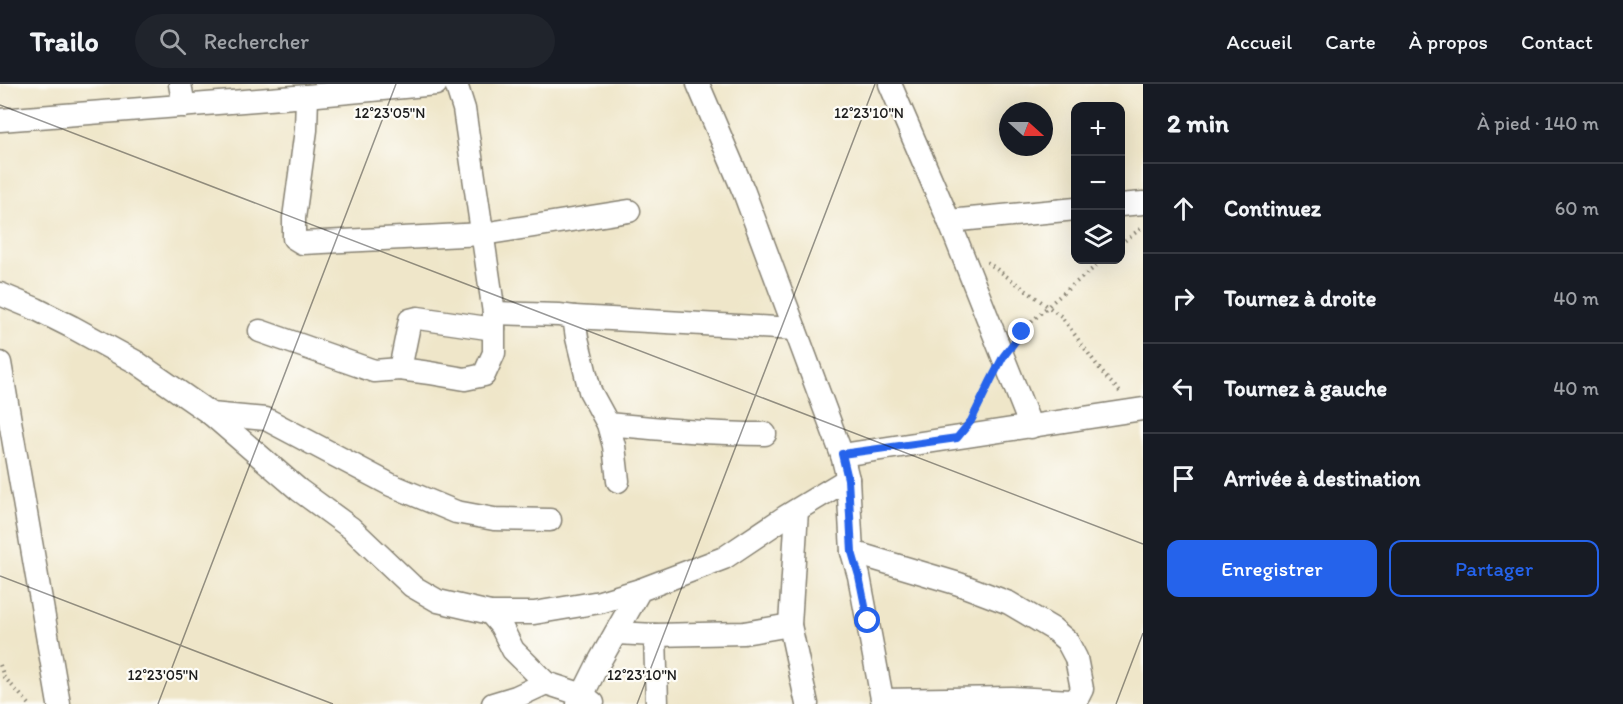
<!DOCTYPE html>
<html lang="fr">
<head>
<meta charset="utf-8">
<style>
  :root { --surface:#171b24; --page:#20242c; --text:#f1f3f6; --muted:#9ea1a6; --line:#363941; --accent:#2563eb }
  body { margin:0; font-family:Itim,sans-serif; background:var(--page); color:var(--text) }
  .controls { position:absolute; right:18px; top:18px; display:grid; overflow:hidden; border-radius:12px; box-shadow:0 6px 24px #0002 }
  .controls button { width:54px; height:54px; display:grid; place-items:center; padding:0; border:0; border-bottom:2px solid var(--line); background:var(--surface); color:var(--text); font:30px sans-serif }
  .compass { position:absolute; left:999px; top:18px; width:54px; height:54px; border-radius:50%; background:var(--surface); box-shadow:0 6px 24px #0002; rotate:111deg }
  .stop { position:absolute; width:18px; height:18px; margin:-14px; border:4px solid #2563eb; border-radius:50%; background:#fff }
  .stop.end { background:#2563eb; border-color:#fff; box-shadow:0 2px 6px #0008 }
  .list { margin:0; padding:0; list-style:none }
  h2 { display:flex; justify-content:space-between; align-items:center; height:78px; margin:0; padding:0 24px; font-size:26px }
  h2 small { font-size:20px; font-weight:400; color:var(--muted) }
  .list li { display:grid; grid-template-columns:39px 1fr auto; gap:18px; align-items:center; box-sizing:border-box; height:90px; padding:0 24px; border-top:2px solid var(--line) }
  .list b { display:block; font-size:22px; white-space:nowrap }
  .list em { font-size:20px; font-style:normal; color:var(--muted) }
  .actions { display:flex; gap:12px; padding:18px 24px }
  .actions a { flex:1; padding:14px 0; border:2px solid var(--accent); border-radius:12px; text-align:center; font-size:21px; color:var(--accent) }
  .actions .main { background:var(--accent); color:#fff }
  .icon { flex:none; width:33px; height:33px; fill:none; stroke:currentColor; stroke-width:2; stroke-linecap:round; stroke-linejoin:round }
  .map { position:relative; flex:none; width:1143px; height:620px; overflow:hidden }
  header { display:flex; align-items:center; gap:36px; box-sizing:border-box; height:84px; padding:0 30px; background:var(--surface); border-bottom:2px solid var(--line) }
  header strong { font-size:28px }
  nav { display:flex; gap:33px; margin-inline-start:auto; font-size:21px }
  .search { width:420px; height:54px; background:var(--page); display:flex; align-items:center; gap:15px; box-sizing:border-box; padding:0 21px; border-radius:33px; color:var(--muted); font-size:22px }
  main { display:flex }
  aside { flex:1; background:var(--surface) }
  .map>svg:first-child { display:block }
</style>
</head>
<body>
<header>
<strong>Trailo</strong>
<div class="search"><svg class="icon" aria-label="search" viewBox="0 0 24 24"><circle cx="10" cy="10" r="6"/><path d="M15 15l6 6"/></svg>Rechercher</div>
<nav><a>Accueil</a><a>Carte</a><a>À propos</a><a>Contact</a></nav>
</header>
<main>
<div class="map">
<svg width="1143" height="620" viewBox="0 0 1143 620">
  <rect width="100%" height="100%" fill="#fdfcf7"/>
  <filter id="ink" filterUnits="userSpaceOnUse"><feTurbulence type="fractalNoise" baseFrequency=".0167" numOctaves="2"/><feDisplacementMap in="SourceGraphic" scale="12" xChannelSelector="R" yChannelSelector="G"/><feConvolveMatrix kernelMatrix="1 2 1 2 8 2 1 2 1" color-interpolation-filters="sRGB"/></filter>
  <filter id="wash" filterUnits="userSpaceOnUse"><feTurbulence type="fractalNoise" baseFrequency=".008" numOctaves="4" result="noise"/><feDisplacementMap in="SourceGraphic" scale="24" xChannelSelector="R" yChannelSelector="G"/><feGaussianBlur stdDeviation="1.35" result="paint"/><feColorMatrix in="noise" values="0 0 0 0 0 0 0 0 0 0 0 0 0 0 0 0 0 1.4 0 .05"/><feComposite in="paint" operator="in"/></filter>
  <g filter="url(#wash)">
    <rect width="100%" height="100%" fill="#efe6c9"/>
  </g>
  <g filter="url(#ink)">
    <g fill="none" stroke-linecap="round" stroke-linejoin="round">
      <defs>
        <g id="minor">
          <path d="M 180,0 L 184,22"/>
          <path d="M 698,0 L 744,108 L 842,371 L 848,395 L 852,468 L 859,492 L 883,620"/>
          <path d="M 890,0 L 949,137 L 1031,343"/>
          <path d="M 307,12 L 306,46 L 294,134 L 294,154 L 302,159 L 483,150 L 629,127"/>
          <path d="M 0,36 L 307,12 L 436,0"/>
          <path d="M 1120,121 L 1143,119"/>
          <path d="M 949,137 L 1076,125"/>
          <path d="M 0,210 L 36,225 L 72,243 L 136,278 L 211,330 L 299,406 L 351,444 L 412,502 L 438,517 L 490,529 L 534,529 L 600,518 L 640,506"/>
          <path d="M 494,229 L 559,231 L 574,233 L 577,254 L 590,307 L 608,340 L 614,362 L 618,397"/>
          <path d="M 574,233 L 795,245"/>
          <path d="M 260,247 L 374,287 L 400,285 L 430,289 L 465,295 L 484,291 L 494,269 L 494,229 L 464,25 L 456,0"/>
          <path d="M 0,279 L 59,620"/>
          <path d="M 400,285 L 410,236 L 418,234 L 494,245"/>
          <path d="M 211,330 L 266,335 L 391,401 L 456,428 L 494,435 L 550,436"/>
          <path d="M 608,340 C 660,345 712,350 765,350"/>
          <path d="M 842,371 L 1143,325"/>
          <path d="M 797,426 L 790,541 L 807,620"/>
          <path d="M 852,468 L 959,500 L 1009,519 L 1053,545 L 1067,557 L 1076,574 L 1082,605 L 1078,613 L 1072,617 L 1012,614 L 883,616"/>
          <path d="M 490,529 L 501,542 L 513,566 L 546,599 L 583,611 L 593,619"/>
          <path d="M 616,549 L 655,551 L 744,549 L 790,541"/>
          <path d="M 655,551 L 657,620"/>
          <path d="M 493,620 L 516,613 L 546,599"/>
          <path d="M 578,620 L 598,580 L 640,506 L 724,474 L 785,433 L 848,395"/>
        </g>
      </defs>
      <!-- minor casing -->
      <use href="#minor" stroke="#868172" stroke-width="25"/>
      <!-- path -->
      <g stroke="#868172" stroke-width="4" stroke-dasharray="1.5 4.5" stroke-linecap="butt">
        <path d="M 1120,160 L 1143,143"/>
        <path d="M 987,178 L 1061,232 L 1105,292 L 1120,308"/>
        <path d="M 1016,256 C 1038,227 1075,200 1103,176"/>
        <path d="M 974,332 L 991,295"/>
        <path d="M 0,581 L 4,593 L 29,620"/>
      </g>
      <!-- minor -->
      <use href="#minor" stroke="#fff" stroke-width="22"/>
    </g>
  </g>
  <g fill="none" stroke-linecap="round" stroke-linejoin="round" filter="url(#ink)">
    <!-- route -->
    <path stroke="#2563eb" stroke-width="8" d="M 868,537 L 859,492 L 852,468 L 848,395 L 842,370 L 957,354 L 971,337 L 991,296 L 1003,273 L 1022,248"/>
  </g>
  <!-- ticks -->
  <path fill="none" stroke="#1c1c1c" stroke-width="1.5" stroke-opacity="0.45" d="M 0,21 L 1143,460M 0,492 L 333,620M 158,620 L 396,0M 637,620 L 875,0M 1116,620 L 1143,549"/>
  <g font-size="15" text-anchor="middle" fill="#1c1c1c" stroke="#fdfcf7" stroke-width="4.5" stroke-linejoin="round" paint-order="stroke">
    <text x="390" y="34">12°23'05"N</text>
    <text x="869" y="34">12°23'10"N</text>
    <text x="163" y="596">12°23'05"N</text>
    <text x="642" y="596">12°23'10"N</text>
  </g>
</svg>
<div class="controls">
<button>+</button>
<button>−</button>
<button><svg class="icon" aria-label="layers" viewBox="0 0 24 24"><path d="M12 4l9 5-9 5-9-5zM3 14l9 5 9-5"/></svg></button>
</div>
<svg class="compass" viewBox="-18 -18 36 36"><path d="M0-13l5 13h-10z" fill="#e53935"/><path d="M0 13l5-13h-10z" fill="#9ea1a6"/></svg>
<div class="stop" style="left:868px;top:537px"></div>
<div class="stop end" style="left:1022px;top:248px"></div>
</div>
<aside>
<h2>2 min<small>À pied · 140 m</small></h2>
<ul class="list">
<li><svg class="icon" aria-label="ahead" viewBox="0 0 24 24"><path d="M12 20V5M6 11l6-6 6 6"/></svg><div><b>Continuez</b></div><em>60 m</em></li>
<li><svg class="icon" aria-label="right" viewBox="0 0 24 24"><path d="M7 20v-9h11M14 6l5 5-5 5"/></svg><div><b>Tournez à droite</b></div><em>40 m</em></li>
<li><svg class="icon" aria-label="left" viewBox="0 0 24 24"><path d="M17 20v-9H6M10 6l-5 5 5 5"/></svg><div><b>Tournez à gauche</b></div><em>40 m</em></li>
<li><svg class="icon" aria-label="arrive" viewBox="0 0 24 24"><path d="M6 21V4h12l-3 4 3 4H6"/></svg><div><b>Arrivée à destination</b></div></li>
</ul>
<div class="actions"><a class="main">Enregistrer</a><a>Partager</a></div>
</aside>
</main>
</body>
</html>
